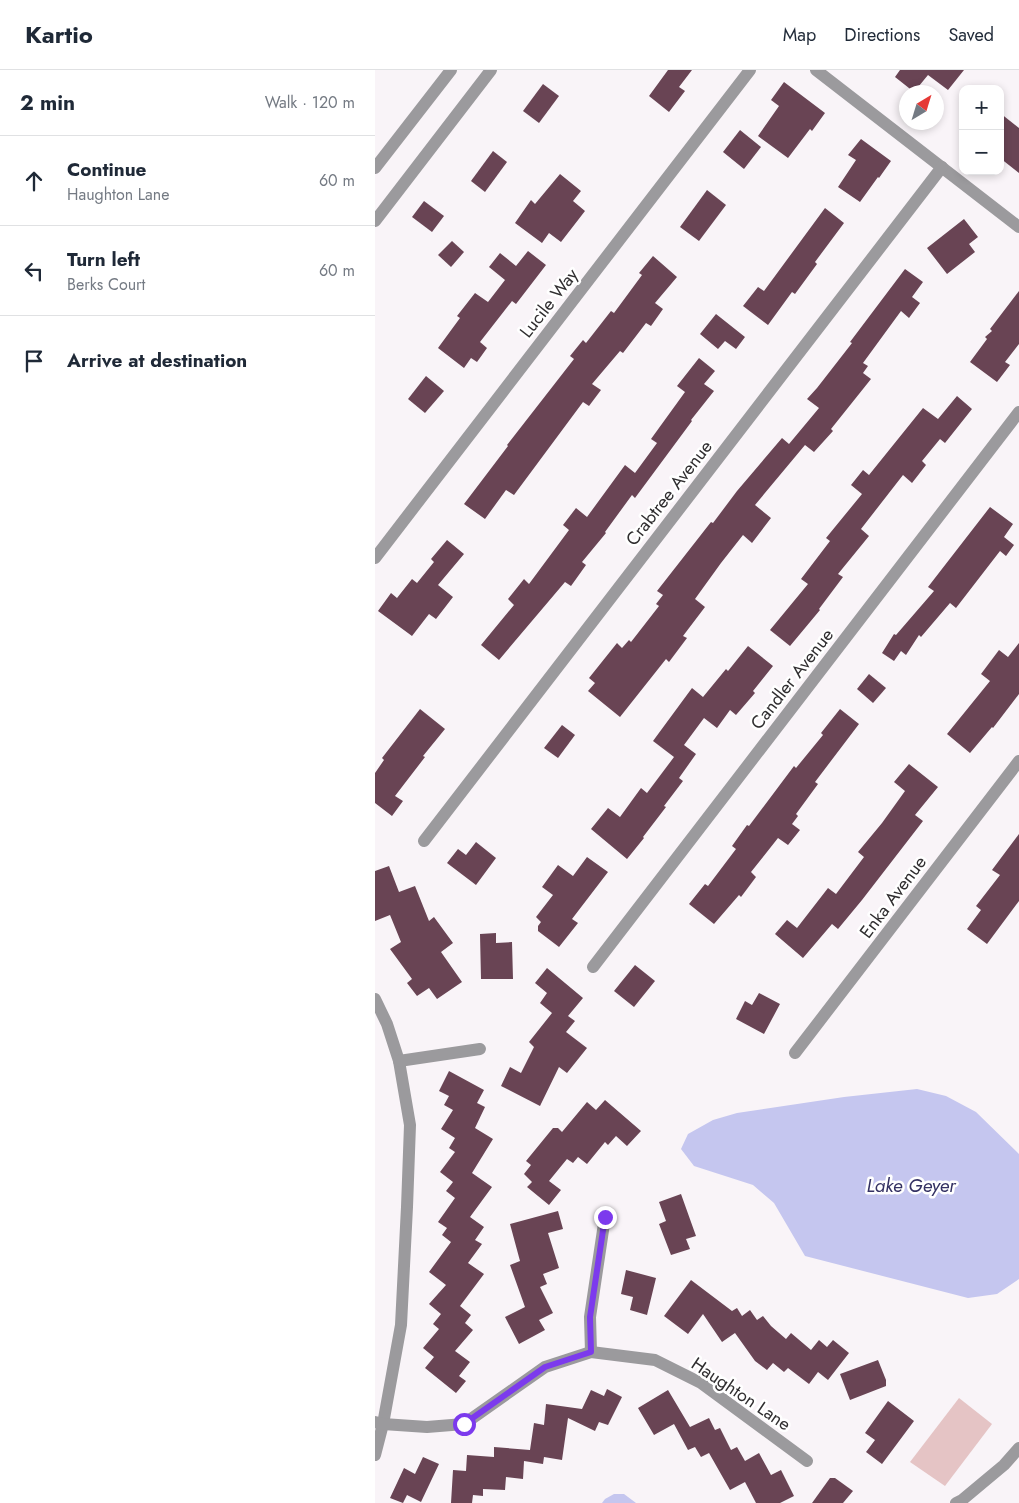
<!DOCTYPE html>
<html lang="en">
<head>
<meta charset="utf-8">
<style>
  :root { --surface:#fff; --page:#f6f6f7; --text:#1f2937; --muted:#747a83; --line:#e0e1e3 }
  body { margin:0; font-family:Jost,sans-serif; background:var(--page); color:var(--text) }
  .controls { position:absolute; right:15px; top:15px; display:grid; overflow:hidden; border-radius:10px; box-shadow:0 2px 8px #0003 }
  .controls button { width:45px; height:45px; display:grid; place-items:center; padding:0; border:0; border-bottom:1px solid var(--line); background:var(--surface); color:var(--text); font:25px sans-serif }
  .compass { position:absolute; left:524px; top:15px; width:45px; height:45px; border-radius:50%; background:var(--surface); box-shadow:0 2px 8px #0003; rotate:38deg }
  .stop { position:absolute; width:15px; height:15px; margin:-11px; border:4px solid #7c3aed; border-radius:50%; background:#fff }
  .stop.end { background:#7c3aed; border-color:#fff; box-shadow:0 1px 5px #0008 }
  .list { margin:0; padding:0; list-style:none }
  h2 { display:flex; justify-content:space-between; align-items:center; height:65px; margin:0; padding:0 20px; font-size:21px }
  h2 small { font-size:16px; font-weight:400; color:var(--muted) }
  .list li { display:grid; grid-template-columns:32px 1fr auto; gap:15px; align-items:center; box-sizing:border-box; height:90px; padding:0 20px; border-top:1px solid var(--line) }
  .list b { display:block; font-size:19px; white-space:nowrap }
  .list p { margin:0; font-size:16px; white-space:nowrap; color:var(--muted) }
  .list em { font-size:16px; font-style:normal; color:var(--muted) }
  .icon { flex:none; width:28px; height:28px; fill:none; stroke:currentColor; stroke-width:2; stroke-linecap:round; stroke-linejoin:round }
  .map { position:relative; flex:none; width:644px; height:1433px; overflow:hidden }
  header { display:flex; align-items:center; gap:30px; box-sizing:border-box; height:70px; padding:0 25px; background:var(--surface); border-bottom:1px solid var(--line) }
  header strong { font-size:24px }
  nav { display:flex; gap:28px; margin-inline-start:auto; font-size:18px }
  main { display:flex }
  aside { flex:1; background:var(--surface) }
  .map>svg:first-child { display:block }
</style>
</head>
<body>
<header>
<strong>Kartio</strong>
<nav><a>Map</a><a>Directions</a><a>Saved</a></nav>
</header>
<main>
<aside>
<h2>2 min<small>Walk · 120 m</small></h2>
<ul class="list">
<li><svg class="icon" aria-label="ahead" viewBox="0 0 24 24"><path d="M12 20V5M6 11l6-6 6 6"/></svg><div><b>Continue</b><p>Haughton Lane</p></div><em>60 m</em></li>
<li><svg class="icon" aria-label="left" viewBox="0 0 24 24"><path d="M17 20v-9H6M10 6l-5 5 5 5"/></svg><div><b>Turn left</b><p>Berks Court</p></div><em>60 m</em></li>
<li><svg class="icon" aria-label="arrive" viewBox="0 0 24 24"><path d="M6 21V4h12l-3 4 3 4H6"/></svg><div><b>Arrive at destination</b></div></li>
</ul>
</aside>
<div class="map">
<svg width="644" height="1433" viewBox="0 0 644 1433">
  <rect width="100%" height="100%" fill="#f9f4f8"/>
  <!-- green -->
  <path fill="#e5c4c5" d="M 584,1328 L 617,1354 L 570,1416 L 535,1392 Z"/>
  <!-- water -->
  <g fill="#c5c6ef">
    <path d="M 542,1019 L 571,1026 L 601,1042 L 644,1084 L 644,1209 L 622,1224 L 593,1228 L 430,1186 L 399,1133 L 378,1115 L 319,1096 L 306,1079 L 313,1064 L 338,1050 L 362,1043 L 469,1027 Z"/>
    <path d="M 239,1424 L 249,1424 L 261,1433 L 227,1433 L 230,1429 Z"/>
  </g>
  <!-- building -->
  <g fill="#694454">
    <path d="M 293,0 L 317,0 L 304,17 L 310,21 L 294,42 L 274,26 Z"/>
    <path d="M 525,0 L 589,0 L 573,20 L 553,5 L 539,22 L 520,7 Z"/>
    <path d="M 409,12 L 450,43 L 437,61 L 435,59 L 413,88 L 383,66 L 404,36 L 396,30 Z"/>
    <path d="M 168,14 L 184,26 L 164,53 L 148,41 Z"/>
    <path d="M 625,43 L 644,58 L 644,103 L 625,88 Z"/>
    <path d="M 365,60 L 386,77 L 369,99 L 348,82 Z"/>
    <path d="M 486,69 L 516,91 L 504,108 L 503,107 L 485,132 L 463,117 L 481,90 L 473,85 Z"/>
    <path d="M 118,81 L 132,92 L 110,122 L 96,111 Z"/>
    <path d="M 185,104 L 206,121 L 198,131 L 210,141 L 186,172 L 174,163 L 167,173 L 140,153 L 156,130 L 160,134 Z"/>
    <path d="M 332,120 L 351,135 L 324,171 L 305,157 Z"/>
    <path d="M 49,131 L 69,146 L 57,162 L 37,147 Z"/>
    <path d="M 450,138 L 469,153 L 440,192 L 442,194 L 420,224 L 417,222 L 393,255 L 368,236 L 383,217 L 389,221 Z"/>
    <path d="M 589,149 L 603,167 L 594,174 L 600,182 L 572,204 L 552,178 Z"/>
    <path d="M 77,171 L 89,182 L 76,197 L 63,185 Z"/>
    <path d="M 153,181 L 171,195 L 141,234 L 137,231 L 105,272 L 112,278 L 102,292 L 96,288 L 89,298 L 63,278 L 85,248 L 82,246 L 100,223 L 113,232 L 130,210 L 114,197 L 125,183 L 141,196 Z"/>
    <path d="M 278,186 L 302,207 L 280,233 L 288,239 L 276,256 L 271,253 L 248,283 L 245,281 L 217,314 L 226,320 L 214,336 L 208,332 L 139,425 L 131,420 L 110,449 L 89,434 L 133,376 L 132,375 L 199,289 L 195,286 L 208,270 L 211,273 L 236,241 L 239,243 L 267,205 L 264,203 Z"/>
    <path d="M 530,199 L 548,212 L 537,227 L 545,233 L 534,248 L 526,241 L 488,293 L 493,296 L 488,303 L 496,309 L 456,359 L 458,361 L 439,382 L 430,375 L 380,435 L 396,448 L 377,473 L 368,465 L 346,493 L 320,529 L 330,537 L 308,566 L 312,568 L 294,592 L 291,589 L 245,647 L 213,621 L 220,613 L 214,608 L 242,573 L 247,578 L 254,570 L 256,572 L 284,536 L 281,534 L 288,525 L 282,521 L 336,452 L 338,453 L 362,421 L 407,368 L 414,374 L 444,338 L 432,329 L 442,318 L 477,273 L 475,272 Z"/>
    <path d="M 644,221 L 644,274 L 630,292 L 635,295 L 622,312 L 595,292 L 612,269 L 610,267 L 617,261 L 615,259 Z"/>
    <path d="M 341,244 L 370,267 L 361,279 L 350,271 L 343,279 L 325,264 Z"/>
    <path d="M 324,288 L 340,301 L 329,314 L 339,321 L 316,350 L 317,351 L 260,428 L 257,425 L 230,462 L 231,463 L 207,492 L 211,495 L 196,516 L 190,512 L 124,590 L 106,575 L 139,535 L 133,529 L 149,509 L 154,514 L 194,460 L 188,455 L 201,438 L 212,447 L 250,395 L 260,403 L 282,373 L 276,369 L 310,322 L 302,316 Z"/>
    <path d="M 51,306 L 69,321 L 50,343 L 33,329 Z"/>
    <path d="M 582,326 L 597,339 L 570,373 L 565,369 L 547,391 L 551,395 L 537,413 L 528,405 L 486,459 L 494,466 L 463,504 L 468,507 L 444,539 L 445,540 L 415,576 L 395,560 L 433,514 L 426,509 L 455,471 L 451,468 L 487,424 L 476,415 L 488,400 L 494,405 L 548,338 L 563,349 Z"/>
    <path d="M 615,437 L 638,454 L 629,467 L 639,475 L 631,486 L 625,481 L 581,538 L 575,533 L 546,567 L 544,565 L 531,585 L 526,581 L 519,591 L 507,583 L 519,564 L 521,565 L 559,521 L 553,517 Z"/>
    <path d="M 72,470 L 89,484 L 63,515 L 78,527 L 61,549 L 54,544 L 37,566 L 3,541 L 16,523 L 22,528 L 37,509 L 42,513 L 59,492 L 56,489 Z"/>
    <path d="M 644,573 L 644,624 L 618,658 L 617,657 L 595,683 L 572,664 L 615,611 L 606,604 L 624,580 L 633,587 Z"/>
    <path d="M 373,576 L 398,596 L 378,621 L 380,623 L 361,645 L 355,640 L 342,658 L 329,648 L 309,675 L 321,684 L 304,708 L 308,711 L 289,736 L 291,737 L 268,767 L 269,768 L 252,789 L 216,759 L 233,738 L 245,747 L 266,718 L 272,723 L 299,687 L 278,671 L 317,618 L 328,627 L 351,599 L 353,601 Z"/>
    <path d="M 494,604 L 511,618 L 498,633 L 482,619 Z"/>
    <path d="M 45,639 L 70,659 L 48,686 L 50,687 L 20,726 L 28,731 L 17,746 L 0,733 L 0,703 L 9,690 L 7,688 Z"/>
    <path d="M 465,639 L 484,654 L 440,712 L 443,714 L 421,744 L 423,746 L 417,754 L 425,760 L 413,775 L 403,768 L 376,802 L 381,807 L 366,827 L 364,825 L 339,854 L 314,834 L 330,814 L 333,816 L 361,779 L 357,776 L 372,755 L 374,756 L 419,696 L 421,698 L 448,665 L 446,663 Z"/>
    <path d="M 187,655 L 200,665 L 183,688 L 169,678 Z"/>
    <path d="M 534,694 L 563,717 L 540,745 L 548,751 L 487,830 L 463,859 L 457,854 L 428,888 L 400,864 L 412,850 L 422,858 L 453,818 L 461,824 L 489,787 L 483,782 L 507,753 L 530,721 L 519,712 Z"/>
    <path d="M 644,764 L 644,831 L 612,874 L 592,859 L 606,840 L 601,836 L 625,805 L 617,800 Z"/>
    <path d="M 101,772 L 121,788 L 101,815 L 72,793 L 83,779 L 91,785 Z"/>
    <path d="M 212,787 L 233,802 L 197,849 L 203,853 L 184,877 L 163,861 L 163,856 L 166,852 L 161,847 L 178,825 L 167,817 L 183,795 L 198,806 Z"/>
    <path d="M 14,796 L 24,822 L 40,816 L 54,851 L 59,847 L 78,873 L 66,882 L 87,912 L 62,929 L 54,918 L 42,926 L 32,913 L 37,909 L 15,879 L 26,872 L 15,845 L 0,851 L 0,801 Z"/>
    <path d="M 121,863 L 121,873 L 137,872 L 138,909 L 106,909 L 105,864 Z"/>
    <path d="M 260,895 L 280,911 L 259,937 L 239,921 Z"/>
    <path d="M 172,898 L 208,928 L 193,946 L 200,951 L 191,962 L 212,978 L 192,1003 L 184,997 L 165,1036 L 126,1016 L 135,997 L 146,1003 L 159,977 L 154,972 L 177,943 L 165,933 L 172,923 L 160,913 Z"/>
    <path d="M 384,923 L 405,934 L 389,964 L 361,949 L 370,931 L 377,935 Z"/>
    <path d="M 74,1001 L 109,1020 L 102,1033 L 110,1037 L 100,1058 L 118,1069 L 97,1103 L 117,1117 L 95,1147 L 109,1157 L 100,1170 L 107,1174 L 93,1193 L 109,1204 L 85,1236 L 96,1245 L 90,1253 L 98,1260 L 80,1281 L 95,1292 L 84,1306 L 91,1311 L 81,1323 L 50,1298 L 59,1287 L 48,1278 L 64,1259 L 58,1254 L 66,1244 L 54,1234 L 71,1215 L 54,1202 L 76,1172 L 67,1165 L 72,1158 L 63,1152 L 80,1128 L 71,1121 L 78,1112 L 65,1102 L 80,1082 L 74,1078 L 80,1068 L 66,1059 L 78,1040 L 69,1035 L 74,1026 L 64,1021 Z"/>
    <path d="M 230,1030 L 266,1061 L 252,1076 L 241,1066 L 233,1075 L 230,1072 L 212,1094 L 203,1087 L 198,1093 L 192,1089 L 174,1111 L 186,1120 L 174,1135 L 152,1117 L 157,1112 L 149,1104 L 156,1095 L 151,1091 L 178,1058 L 183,1058 L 187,1062 L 212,1032 L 221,1040 Z"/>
    <path d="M 306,1124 L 321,1166 L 311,1169 L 315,1179 L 296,1185 L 284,1154 L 291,1151 L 284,1132 Z"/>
    <path d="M 183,1141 L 188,1159 L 173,1163 L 184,1198 L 168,1204 L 172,1214 L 165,1217 L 178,1243 L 164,1250 L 170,1260 L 144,1274 L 130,1247 L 150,1237 L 135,1195 L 145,1191 L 135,1154 Z"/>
    <path d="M 251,1200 L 281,1208 L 272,1245 L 255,1240 L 258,1227 L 246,1224 Z"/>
    <path d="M 316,1210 L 357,1241 L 362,1238 L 367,1246 L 375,1240 L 382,1250 L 388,1246 L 396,1256 L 411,1269 L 416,1263 L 436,1280 L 444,1270 L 452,1277 L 458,1270 L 474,1283 L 453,1310 L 443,1302 L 434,1314 L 413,1298 L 409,1302 L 398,1293 L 392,1300 L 380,1291 L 360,1263 L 347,1272 L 328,1244 L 313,1264 L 289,1246 Z"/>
    <path d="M 503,1290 L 511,1310 L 511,1316 L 475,1330 L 465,1304 Z"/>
    <path d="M 232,1319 L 247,1327 L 233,1355 L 224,1352 L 220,1361 L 193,1348 L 187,1390 L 169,1387 L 168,1394 L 149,1391 L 148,1409 L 131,1407 L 130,1420 L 108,1419 L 108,1426 L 98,1425 L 97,1433 L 76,1433 L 78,1400 L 91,1401 L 92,1385 L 119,1387 L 119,1377 L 155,1380 L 159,1353 L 169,1355 L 171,1334 L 207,1339 L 216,1320 L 229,1326 Z"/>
    <path d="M 293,1320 L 315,1357 L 334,1348 L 340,1360 L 345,1358 L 356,1380 L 362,1377 L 370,1391 L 384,1383 L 396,1405 L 406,1400 L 419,1426 L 405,1433 L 381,1433 L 370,1412 L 355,1420 L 334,1383 L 326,1387 L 320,1377 L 313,1380 L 299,1354 L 279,1365 L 263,1338 Z"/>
    <path d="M 513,1331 L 539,1351 L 507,1394 L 491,1382 L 500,1370 L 490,1363 Z"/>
    <path d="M 48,1387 L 64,1394 L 46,1432 L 32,1425 L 28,1433 L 15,1428 L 29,1398 L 40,1404 Z"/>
    <path d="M 455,1408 L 460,1408 L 478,1421 L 468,1433 L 437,1433 Z"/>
  </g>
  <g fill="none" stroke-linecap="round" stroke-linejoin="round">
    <!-- minor -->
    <g stroke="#9b9a9d" stroke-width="12">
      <path d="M 441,0 L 644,157"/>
      <path d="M 0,98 L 76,0"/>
      <path d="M 0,151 L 116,0"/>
      <path d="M 0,488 L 375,0"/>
      <path d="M 49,771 L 567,97"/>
      <path d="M 218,897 L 644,342"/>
      <path d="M 0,929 L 12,954 L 24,991 L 35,1055 L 32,1137 L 26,1255 L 8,1354 L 0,1385"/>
      <path d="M 420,983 L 644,691"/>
      <path d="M 24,991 L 105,979"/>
      <path d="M 216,1282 L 215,1247 L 230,1147"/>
      <path d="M 0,1352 L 8,1354 L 52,1357 L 89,1354 L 170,1297 L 216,1282 L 280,1290 L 326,1313 L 432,1391"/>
      <path d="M 581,1433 L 587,1430 L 629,1395 L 644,1378"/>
    </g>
  </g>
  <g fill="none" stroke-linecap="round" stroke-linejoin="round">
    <!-- route -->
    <path stroke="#7c3aed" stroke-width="6" d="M 89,1354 L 170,1297 L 216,1282 L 215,1247 L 230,1147"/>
  </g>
  <g text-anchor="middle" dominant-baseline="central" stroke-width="5" stroke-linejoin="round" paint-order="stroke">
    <!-- street labels -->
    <g font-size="18" fill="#302e30" stroke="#fff">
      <text transform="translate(174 233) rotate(-52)">Lucile Way</text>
      <text transform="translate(294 423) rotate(-52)">Crabtree Avenue</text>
      <text transform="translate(417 609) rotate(-52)">Candler Avenue</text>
      <text transform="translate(518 827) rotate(-53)">Enka Avenue</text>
      <text transform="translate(366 1324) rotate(34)">Haughton Lane</text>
    </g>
    <!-- water labels -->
    <g font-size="19" font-style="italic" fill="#343163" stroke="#fff">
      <text x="536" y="1115">Lake Geyer</text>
    </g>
  </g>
</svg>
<div class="controls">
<button>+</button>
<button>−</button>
</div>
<svg class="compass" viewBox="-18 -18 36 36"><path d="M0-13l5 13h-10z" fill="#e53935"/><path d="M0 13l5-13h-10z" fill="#747a83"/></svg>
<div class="stop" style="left:89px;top:1354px"></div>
<div class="stop end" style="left:230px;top:1147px"></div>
</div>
</main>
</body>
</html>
